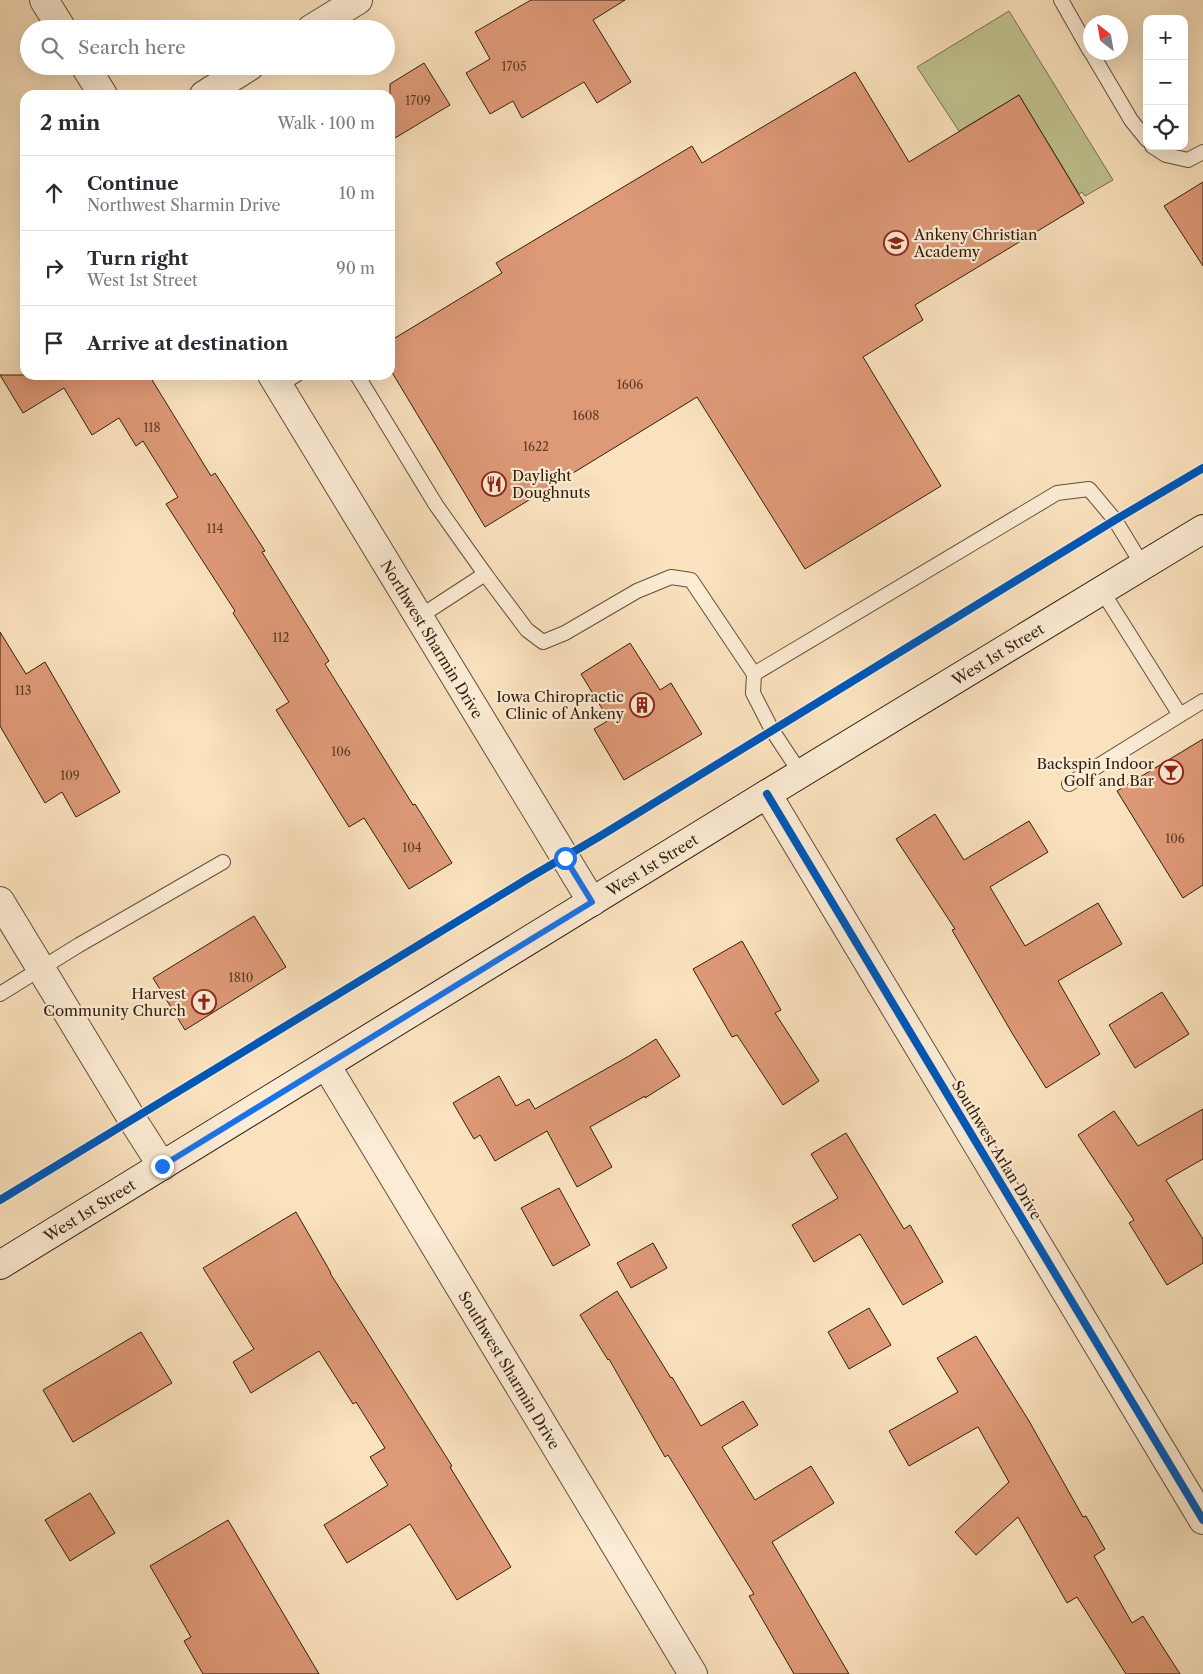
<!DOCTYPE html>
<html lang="en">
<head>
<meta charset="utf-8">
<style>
  :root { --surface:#fff; --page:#f2f2f3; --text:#2b2b33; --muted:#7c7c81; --line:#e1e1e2 }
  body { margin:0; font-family:"Libre Caslon Text",serif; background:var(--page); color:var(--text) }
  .controls { position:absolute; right:15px; top:15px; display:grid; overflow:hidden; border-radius:10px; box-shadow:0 5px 20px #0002 }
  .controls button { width:45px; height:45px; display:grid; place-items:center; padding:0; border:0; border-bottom:1px solid var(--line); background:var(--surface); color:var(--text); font:25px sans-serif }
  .compass { position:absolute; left:1083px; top:15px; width:45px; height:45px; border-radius:50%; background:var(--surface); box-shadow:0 5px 20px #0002; rotate:329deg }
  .stop { position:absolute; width:15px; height:15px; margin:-11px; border:4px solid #1a73e8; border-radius:50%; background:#fff }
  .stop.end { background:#1a73e8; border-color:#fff; box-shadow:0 1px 5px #0008 }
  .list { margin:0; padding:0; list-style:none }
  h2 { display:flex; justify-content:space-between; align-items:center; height:65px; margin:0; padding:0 20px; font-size:21px }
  h2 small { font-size:16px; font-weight:400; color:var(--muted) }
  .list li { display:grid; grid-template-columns:32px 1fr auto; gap:15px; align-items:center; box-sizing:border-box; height:75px; padding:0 20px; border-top:1px solid var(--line) }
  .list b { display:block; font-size:19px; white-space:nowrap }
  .list p { margin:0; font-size:16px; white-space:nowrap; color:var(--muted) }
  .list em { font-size:16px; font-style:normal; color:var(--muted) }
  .icon { flex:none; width:28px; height:28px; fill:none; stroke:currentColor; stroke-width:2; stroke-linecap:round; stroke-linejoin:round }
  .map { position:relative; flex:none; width:1203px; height:1674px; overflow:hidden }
  .search { position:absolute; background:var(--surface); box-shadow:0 5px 20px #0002; left:20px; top:20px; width:375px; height:55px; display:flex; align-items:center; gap:12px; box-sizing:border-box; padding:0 18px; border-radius:28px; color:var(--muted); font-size:19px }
  .panel { position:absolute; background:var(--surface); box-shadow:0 5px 20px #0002; left:20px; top:90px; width:375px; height:290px; border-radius:15px }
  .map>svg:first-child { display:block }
</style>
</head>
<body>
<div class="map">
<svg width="1203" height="1674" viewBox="0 0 1203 1674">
  <rect width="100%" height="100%" fill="#fae2be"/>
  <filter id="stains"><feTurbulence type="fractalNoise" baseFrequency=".004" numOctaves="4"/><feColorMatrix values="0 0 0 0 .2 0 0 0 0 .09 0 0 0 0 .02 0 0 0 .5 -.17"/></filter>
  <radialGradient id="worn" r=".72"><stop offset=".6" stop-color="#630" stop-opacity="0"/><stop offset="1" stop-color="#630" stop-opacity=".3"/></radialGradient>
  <!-- green -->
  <path fill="#c0c390" stroke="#79704e" d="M 1009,11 L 1113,180 L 1085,196 L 1082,192 L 1079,194 L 1019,95 L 959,131 L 917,67 Z"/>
  <!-- building -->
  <g fill="#de9977" stroke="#321e0c">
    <path d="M 531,0 L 625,0 L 593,20 L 631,82 L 597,103 L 584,82 L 522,118 L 513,101 L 490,114 L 466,73 L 490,59 L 475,32 Z"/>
    <path d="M 424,63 L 450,105 L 390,141 L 390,84 Z"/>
    <path d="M 855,72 L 909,162 L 1019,95 L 1084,203 L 915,305 L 923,320 L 863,357 L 941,486 L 805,569 L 697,397 L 485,527 L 390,369 L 390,341 L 502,273 L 496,263 L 692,146 L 702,163 Z"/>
    <path d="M 1203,182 L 1203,266 L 1164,206 Z"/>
    <path d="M 0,375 L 149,375 L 211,476 L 215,473 L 265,551 L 262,552 L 329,661 L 325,664 L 413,805 L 415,804 L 452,863 L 409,889 L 364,818 L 349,827 L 276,710 L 289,702 L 233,613 L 235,611 L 166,504 L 178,497 L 143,441 L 136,446 L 119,418 L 92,435 L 64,388 L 23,413 Z"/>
    <path d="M 0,632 L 26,674 L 45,662 L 120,792 L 76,817 L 62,792 L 45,803 L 0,726 Z"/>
    <path d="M 630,643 L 660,690 L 671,683 L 702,734 L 624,780 L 594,729 L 609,720 L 581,674 Z"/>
    <path d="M 1203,739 L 1203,885 L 1183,898 L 1117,791 Z"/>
    <path d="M 935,814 L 964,860 L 1029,821 L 1048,852 L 990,887 L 1025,946 L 1098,903 L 1122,944 L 1058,981 L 1100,1054 L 1046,1088 L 1012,1033 L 952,930 L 955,929 L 896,839 Z"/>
    <path d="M 254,916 L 286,967 L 185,1030 L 153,978 Z"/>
    <path d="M 742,941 L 781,1010 L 775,1013 L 819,1081 L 783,1105 L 737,1035 L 732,1037 L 693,969 Z"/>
    <path d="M 1162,992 L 1189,1034 L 1135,1068 L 1109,1025 Z"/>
    <path d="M 656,1039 L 680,1076 L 645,1098 L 645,1096 L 590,1127 L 612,1167 L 577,1187 L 547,1131 L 495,1161 L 480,1135 L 474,1139 L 453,1103 L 499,1076 L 516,1106 L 529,1099 L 535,1109 L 629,1056 Z"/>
    <path d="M 1203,1109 L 1203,1159 L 1166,1180 L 1203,1239 L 1203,1263 L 1167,1285 L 1129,1223 L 1134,1220 L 1078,1135 L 1114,1111 L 1138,1146 Z"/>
    <path d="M 846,1133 L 904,1229 L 910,1225 L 943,1282 L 903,1305 L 860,1234 L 814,1262 L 792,1225 L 838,1198 L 811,1154 Z"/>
    <path d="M 559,1188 L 590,1245 L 553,1266 L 521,1208 Z"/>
    <path d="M 296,1212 L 331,1273 L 330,1273 L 452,1466 L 450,1467 L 511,1567 L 457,1600 L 410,1524 L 347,1563 L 324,1525 L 388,1485 L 370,1457 L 385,1448 L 356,1402 L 353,1404 L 319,1351 L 251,1393 L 233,1362 L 254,1349 L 203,1268 Z"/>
    <path d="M 653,1243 L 667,1268 L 631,1288 L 617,1263 Z"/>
    <path d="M 617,1291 L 671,1378 L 672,1377 L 701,1426 L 743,1401 L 758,1425 L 722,1447 L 755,1500 L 811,1466 L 834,1503 L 772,1542 L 849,1674 L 794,1674 L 749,1596 L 754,1594 L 668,1455 L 665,1457 L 609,1359 L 608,1360 L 580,1315 Z"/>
    <path d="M 869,1308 L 891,1345 L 849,1369 L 828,1332 Z"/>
    <path d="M 141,1332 L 172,1383 L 73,1442 L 43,1390 Z"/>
    <path d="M 976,1336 L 1029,1421 L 1083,1517 L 1086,1516 L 1105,1549 L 1094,1556 L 1132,1623 L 1143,1616 L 1180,1674 L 1126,1674 L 1077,1597 L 1067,1603 L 1018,1517 L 976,1555 L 955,1532 L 1009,1482 L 978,1427 L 909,1466 L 889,1431 L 958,1392 L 937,1358 Z"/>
    <path d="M 90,1493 L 115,1533 L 70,1561 L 45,1520 Z"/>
    <path d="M 228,1520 L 319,1674 L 203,1674 L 184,1641 L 191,1637 L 150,1566 Z"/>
  </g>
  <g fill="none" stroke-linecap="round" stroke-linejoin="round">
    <defs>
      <g id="lane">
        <path d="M 1061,0 L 1090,51"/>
        <path d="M 1091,52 L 1131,120 L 1147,140"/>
        <path d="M 1152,146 L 1166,155 L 1188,160 L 1203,152"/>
        <path d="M 357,375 L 436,505 L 485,574"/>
        <path d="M 279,385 L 296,375"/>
        <path d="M 1102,591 L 1180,715 L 1203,701"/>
        <path d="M 419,617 L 485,574 L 527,630 L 543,642 L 565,633 L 637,591 L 671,577 L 691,580 L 754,674"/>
        <path d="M 801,774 L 772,730 L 753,693 L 754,674 L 1057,493 L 1089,489 L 1115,520 L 1143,566"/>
        <path d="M 1069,784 L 1180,715"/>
        <path d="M 0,994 L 79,945 L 223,862"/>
      </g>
      <g id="street">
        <path d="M 44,0 L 62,29"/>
        <path d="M 311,29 L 358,0"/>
        <path d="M 85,66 L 103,95"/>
        <path d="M 204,95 L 250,66"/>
        <path id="s1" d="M 272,375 L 592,902"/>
        <path d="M 767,794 L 1203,1520"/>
        <path d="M 0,901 L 132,1119 L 162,1166"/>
        <path id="s2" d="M 326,1065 L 693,1674"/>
      </g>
      <g id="secondary">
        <path id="s3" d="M 0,1265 L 767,794 L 1203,529"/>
      </g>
    </defs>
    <!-- lane casing -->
    <use href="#lane" stroke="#644f38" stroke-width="16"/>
    <!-- street casing -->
    <use href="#street" stroke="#644f38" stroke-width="30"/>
    <!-- secondary casing -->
    <use href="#secondary" stroke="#321e0c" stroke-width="30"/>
    <!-- lane -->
    <use href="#lane" stroke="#fcecd5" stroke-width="14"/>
    <!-- street -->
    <use href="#street" stroke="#fcecd5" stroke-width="28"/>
    <!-- secondary -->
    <use href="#secondary" stroke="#fcecd5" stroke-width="28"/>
    <defs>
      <g id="cycleway">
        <path d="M 767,794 L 1203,1520"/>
        <path d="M 0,1200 L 527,879 L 602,835 L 1115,520 L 1203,468"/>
      </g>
    </defs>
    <!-- cycleway casing -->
    <use href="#cycleway" stroke="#fcecd5" stroke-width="11"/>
    <!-- cycleway -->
    <use href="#cycleway" stroke="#0057b8" stroke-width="8"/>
  </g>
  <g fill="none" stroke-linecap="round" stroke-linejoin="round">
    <!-- route -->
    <path stroke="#1a73e8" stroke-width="6" d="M 162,1166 L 592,902 L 565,858"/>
  </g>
  <!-- icons -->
  <defs>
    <symbol id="school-ring" viewBox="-11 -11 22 22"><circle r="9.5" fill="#fcecd5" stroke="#8f2418" stroke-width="1.5"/><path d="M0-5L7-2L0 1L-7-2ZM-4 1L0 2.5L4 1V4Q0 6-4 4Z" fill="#8f2418"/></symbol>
    <symbol id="restaurant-ring" viewBox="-11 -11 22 22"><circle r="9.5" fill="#fcecd5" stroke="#8f2418" stroke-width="1.5"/><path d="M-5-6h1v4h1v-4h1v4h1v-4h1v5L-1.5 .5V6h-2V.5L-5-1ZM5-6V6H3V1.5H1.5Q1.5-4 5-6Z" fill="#8f2418"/></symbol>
    <symbol id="building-ring" viewBox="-11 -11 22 22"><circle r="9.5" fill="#fcecd5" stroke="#8f2418" stroke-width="1.5"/><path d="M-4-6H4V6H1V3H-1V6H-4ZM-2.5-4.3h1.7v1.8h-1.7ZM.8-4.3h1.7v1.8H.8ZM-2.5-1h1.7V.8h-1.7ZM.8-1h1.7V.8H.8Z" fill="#8f2418"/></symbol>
    <symbol id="bar-ring" viewBox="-11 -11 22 22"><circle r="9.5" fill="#fcecd5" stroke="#8f2418" stroke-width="1.5"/><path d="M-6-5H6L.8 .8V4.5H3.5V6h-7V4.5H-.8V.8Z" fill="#8f2418"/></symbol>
    <symbol id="church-ring" viewBox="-11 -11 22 22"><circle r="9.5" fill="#fcecd5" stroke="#8f2418" stroke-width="1.5"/><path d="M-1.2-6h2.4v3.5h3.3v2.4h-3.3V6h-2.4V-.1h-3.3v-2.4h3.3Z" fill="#8f2418"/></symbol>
  </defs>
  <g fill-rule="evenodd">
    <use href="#school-ring" x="882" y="229" width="28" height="28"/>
    <use href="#restaurant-ring" x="480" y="470" width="28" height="28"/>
    <use href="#building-ring" x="628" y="691" width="28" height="28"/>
    <use href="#bar-ring" x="1157" y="758" width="28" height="28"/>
    <use href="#church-ring" x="190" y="988" width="28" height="28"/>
  </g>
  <g text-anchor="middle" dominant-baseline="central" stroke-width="4.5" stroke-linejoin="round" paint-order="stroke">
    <!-- number labels -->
    <g font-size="12" fill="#5d3d27">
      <text x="514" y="66">1705</text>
      <text x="418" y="100">1709</text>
      <text x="630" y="384">1606</text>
      <text x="586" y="415">1608</text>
      <text x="152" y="427">118</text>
      <text x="536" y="446">1622</text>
      <text x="215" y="528">114</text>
      <text x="281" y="637">112</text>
      <text x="23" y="690">113</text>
      <text x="341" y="751">106</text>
      <text x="70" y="775">109</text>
      <text x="1175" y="838">106</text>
      <text x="412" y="847">104</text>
      <text x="241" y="977">1810</text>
    </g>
    <!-- poi labels -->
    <g font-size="15" fill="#321e0c" stroke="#fcecd5" text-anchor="end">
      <text x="914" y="234" text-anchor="start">Ankeny Christian<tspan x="914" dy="17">Academy</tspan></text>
      <text x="512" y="475" text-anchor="start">Daylight<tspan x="512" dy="17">Doughnuts</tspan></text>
      <text x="624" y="696">Iowa Chiropractic<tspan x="624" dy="17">Clinic of Ankeny</tspan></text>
      <text x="1154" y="763">Backspin Indoor<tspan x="1154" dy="17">Golf and Bar</tspan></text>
      <text x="186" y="993">Harvest<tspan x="186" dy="17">Community Church</tspan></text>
    </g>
    <!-- street labels -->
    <g font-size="15" fill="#321e0c" stroke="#fcecd5">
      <text stroke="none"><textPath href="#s1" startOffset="309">Northwest Sharmin Drive</textPath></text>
      <text stroke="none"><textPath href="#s3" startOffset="1170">West 1st Street</textPath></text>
      <text stroke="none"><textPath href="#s3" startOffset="765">West 1st Street</textPath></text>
      <text transform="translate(997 1150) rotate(59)">Southwest Arlan Drive</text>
      <text stroke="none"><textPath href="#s3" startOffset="105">West 1st Street</textPath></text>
      <text stroke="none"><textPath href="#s2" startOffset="356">Southwest Sharmin Drive</textPath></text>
    </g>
  </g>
  <rect width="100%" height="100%" filter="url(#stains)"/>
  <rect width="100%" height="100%" fill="url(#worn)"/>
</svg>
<div class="controls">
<button>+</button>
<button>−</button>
<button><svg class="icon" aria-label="locate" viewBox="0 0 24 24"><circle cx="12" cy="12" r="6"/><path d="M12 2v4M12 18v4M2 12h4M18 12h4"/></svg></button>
</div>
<svg class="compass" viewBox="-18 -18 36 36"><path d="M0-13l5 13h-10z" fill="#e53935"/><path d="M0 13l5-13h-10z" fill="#7c7c81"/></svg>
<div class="stop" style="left:565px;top:858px"></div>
<div class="stop end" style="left:162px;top:1166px"></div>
<div class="search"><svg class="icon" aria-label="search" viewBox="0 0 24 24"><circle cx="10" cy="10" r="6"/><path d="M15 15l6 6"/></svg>Search here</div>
<section class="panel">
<h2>2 min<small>Walk · 100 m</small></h2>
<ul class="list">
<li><svg class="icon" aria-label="ahead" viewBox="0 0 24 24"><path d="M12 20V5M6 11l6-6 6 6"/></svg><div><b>Continue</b><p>Northwest Sharmin Drive</p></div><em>10 m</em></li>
<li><svg class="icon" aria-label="right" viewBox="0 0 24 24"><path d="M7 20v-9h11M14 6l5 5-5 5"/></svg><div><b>Turn right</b><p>West 1st Street</p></div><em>90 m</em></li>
<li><svg class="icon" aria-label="arrive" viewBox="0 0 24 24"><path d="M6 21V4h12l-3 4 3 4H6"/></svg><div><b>Arrive at destination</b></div></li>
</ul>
</section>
</div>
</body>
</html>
